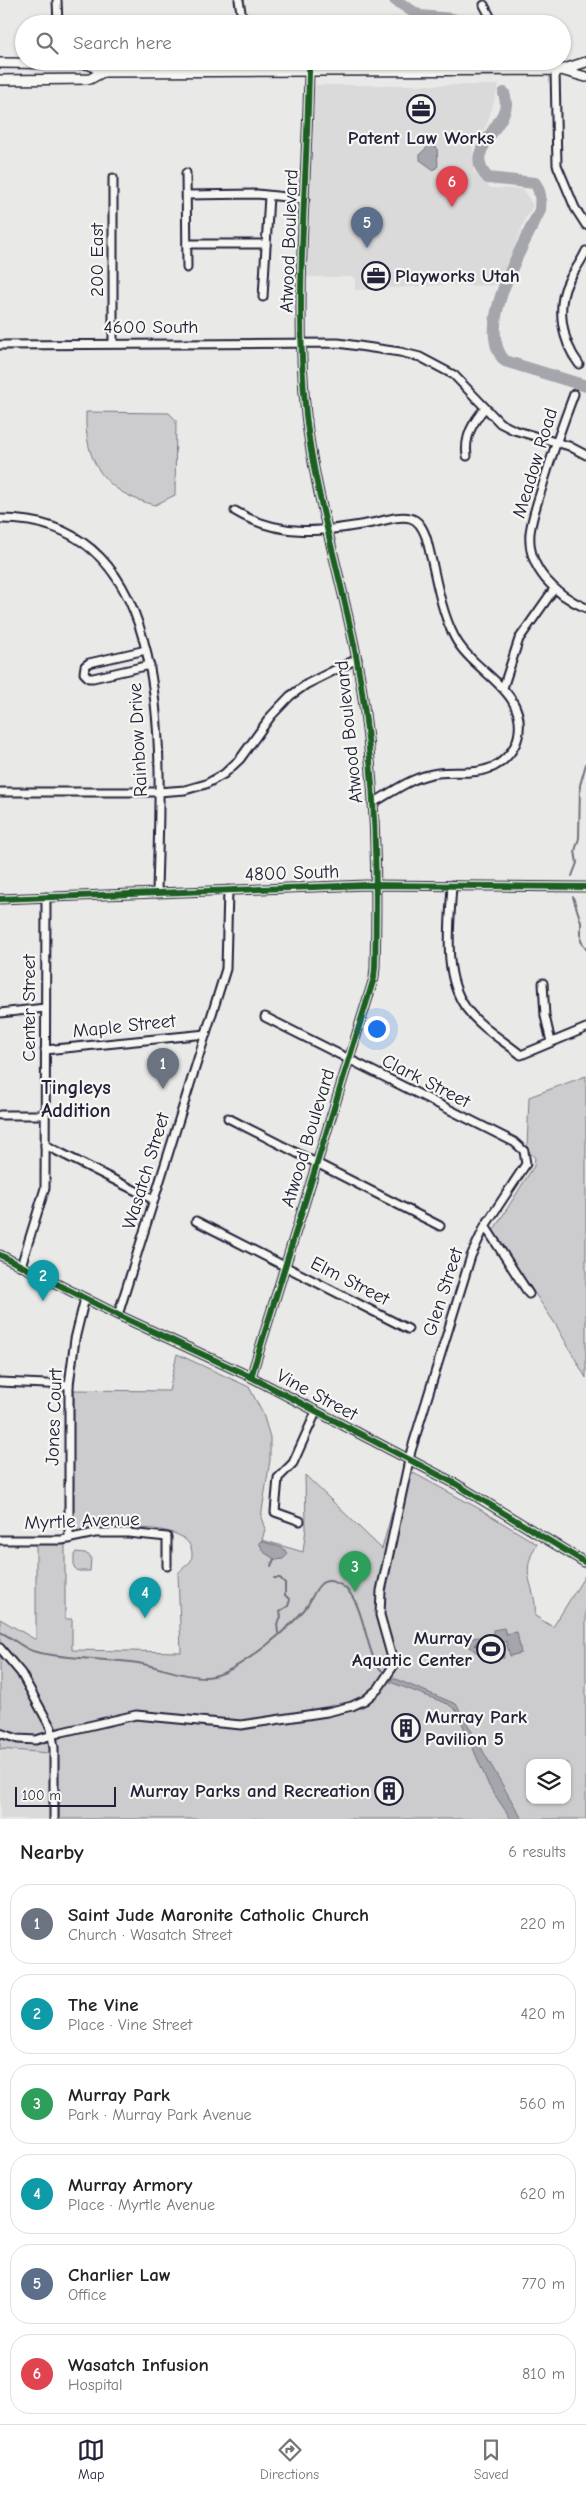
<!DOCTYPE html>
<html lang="en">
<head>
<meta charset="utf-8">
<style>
  :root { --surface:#fff; --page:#f2f2f2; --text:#222; --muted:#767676; --line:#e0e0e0; --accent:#22223b }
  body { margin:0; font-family:"Comic Neue",sans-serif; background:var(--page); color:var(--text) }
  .controls { position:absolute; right:15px; bottom:15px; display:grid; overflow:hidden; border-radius:10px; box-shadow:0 1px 4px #0004 }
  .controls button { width:45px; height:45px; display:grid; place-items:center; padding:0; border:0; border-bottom:1px solid var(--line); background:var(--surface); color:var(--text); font:25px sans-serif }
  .scale { position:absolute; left:15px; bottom:12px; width:101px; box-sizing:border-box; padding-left:5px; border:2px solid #22223b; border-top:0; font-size:14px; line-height:18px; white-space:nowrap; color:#22223b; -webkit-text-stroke:4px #f6f6f2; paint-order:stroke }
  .you { position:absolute; left:376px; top:1028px; width:18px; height:18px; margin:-12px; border:4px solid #fff; border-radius:50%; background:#1a73e8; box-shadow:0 0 0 8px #1a73e833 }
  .badge { display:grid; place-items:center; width:32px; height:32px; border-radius:50%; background:var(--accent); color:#fff; font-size:16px; font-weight:700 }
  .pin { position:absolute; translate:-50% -41px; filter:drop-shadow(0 1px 2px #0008) }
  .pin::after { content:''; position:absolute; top:26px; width:18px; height:15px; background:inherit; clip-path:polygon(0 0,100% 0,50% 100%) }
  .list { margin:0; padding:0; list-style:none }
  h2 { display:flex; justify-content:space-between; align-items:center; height:65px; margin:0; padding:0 20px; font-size:21px }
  h2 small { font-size:16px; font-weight:400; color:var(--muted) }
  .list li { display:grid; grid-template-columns:32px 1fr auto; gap:15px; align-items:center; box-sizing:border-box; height:80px; margin:0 10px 10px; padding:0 10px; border:1px solid var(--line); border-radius:20px }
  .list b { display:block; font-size:19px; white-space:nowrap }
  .list p { margin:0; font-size:16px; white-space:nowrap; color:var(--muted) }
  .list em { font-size:16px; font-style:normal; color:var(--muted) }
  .icon { flex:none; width:28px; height:28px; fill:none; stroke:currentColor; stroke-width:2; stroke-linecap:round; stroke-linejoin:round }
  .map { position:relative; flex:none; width:586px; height:1819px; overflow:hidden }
  .search { position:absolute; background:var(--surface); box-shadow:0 1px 4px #0004; left:15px; right:15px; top:15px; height:55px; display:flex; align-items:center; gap:12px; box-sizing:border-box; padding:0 18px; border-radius:28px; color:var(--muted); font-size:19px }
  .sheet { height:605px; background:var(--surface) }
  nav { display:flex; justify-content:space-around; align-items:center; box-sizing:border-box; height:70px; border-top:1px solid var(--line); background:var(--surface); font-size:14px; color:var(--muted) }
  nav a { display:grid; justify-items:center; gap:2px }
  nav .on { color:var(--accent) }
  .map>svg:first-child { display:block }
</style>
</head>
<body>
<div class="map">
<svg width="586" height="1819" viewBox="0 0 586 1819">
  <rect width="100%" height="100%" fill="#e9e9e7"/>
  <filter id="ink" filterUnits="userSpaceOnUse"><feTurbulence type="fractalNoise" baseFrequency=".02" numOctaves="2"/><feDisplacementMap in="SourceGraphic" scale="10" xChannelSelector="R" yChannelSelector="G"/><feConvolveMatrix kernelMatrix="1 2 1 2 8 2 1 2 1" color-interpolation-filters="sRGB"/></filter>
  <g filter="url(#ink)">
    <!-- built -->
    <g fill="#dadada">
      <path d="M 315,85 L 499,85 L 487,124 L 473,147 L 474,172 L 491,188 L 523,189 L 533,206 L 525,219 L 512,254 L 505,283 L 487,286 L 445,285 L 355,290 L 355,277 L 307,277 Z"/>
      <path d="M 0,1749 L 49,1753 L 49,1819 L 0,1819 Z"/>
    </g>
    <!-- green -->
    <g fill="#ccccce" stroke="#777784" fill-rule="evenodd">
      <path d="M 86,412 L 169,413 L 176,420 L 175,495 L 155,505 C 105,493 84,463 86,412 Z"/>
      <path d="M 586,1076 L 586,1378 L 556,1325 L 493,1231 L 534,1166 L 535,1158 L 527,1149 L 529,1097 Z"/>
      <path d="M 177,1354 L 249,1387 L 263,1414 L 270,1437 L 270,1460 L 261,1517 L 265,1529 L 262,1540 L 303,1552 L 306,1528 L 305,1475 L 382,1549 L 404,1468 L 478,1508 L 537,1544 C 517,1577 538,1585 535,1616 L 553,1627 L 586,1574 L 586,1819 L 59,1819 L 58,1756 L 49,1753 L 0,1749 L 0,1619 L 36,1640 L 36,1544 L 65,1544 L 65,1619 L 72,1619 L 72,1650 L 181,1652 L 178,1573 L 191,1561 C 203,1516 102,1529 78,1532 L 73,1529 L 72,1524 L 74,1390 L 169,1391 ZM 530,1763 L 567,1763 L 567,1800 L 530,1800 Z"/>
      <path d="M 76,1552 L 85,1553 L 91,1557 L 90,1571 L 78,1571 L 74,1567 L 74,1555 Z"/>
    </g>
    <!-- water -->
    <g fill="#a5a5ac" stroke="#71717f">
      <path d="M 431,144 L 437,148 L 438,166 L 434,170 L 420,160 L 420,154 Z"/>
      <path d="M 261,1541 L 283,1548 L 288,1554 L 283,1559 L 276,1560 L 265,1553 L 259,1543 Z"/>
      <path d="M 504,1628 L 506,1634 L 517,1632 L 521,1653 L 510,1656 L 506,1641 L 504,1642 L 504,1658 C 487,1659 474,1654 464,1640 L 493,1634 L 493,1630 Z"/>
      <path d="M 393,1678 L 456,1704 L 522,1819 L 511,1819 L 489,1786 L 457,1711 L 448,1704 L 390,1682 Z"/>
    </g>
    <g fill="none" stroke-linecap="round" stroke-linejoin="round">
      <!-- shore -->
      <path stroke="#565668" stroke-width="1" d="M 498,1637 L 500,1640 L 498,1653 L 481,1650 L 475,1645 L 477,1642 Z"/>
      <!-- stream -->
      <g stroke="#71717f" stroke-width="2">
        <path d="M 572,876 L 577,863 L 575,851 L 579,838 L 580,785 L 586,764"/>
        <path d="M 573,897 L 581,922 L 581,941 L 586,949"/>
        <path d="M 271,1566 L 274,1559"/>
        <path d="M 274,1578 L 280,1578 L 285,1583 L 285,1595 L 290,1600 L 288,1606 L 280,1611 L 281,1617 L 277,1624 L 278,1633"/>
        <path d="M 0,1632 C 12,1637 23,1649 36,1652 C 70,1660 105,1658 138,1663 C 160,1667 183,1677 205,1677 C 210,1677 218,1675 223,1673 C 250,1661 285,1632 304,1610 C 313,1601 316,1576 334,1582 C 368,1592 361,1651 383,1672"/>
      </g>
      <!-- river -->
      <g stroke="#a5a5ac" stroke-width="12">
        <path d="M 395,0 L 420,16 L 452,19 L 466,24"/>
        <path d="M 504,93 C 505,97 506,102 506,105 C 502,131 462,152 488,178 L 535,183 C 541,192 541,199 540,210 C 524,245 473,327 505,361 L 586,386"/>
      </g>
      <defs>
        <g id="minor">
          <path d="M 57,0 L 58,24"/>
          <path d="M 239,0 L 243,24"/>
          <path d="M 484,5 L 494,24"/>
          <path d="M 555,70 L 557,165 L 575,208 L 586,225"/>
          <path d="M 243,71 L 243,61"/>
          <path d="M 186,173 L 187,268"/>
          <path d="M 113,178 L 113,343"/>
          <path d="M 187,195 L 257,194 L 305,199"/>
          <path d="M 187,244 L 266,244"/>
          <path d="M 263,297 L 269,196"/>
          <path d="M 0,345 L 338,343 L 400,352 L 420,357 L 454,375 L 500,423 L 514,430 L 569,446 L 586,455"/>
          <path d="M 579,364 C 562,342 556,307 568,282 C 574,271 581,262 586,251"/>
          <path d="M 574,394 C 563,423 553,451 544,481 C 539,498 532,516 530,533 C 527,569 556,595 586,608"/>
          <path d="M 467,456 C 464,437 473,422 485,408"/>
          <path d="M 235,511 C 280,538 323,532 372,523 C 383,521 399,515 410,518 C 419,520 423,529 426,537 C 435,569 439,607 454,636 C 472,673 529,689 518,737 C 515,749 506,760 495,766 C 477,775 457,771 438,773 C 413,776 394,791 373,803"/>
          <path d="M 0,519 C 184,517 159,772 157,893"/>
          <path d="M 146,650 L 89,663 L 85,666 L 84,673 L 89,678 L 93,678 L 150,665"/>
          <path d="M 503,688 L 519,639 L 554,589"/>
          <path d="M 0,792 L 158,792 L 185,790 L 206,784 L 224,774 L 240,759 L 271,716 L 290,696 L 307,684 L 357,659"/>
          <path d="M 452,885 C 450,924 442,975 466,1008 C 480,1027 504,1041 521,1055 L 586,1028"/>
          <path d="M 0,899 L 367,885 L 586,887"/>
          <path d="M 543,983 L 545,1016 L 551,1042"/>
          <path d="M 0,1013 L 45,1008"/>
          <path d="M 45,1050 L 206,1034"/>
          <path d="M 0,1115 L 45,1115"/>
          <path d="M 228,1118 L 440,1226"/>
          <path d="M 45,1145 L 154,1200"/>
          <path d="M 196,1221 L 408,1329"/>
          <path d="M 485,1226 L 529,1294"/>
          <path d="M 0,1255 L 118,1315 L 251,1377 L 456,1484 L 586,1563"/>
          <path d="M 21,1266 L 45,1188 L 46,897"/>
          <path d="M 118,1315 L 226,969 L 228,890"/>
          <path d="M 251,1377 L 374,978 L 375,967 C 378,864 375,757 356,655 C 341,575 315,497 306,415 C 294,301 307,186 309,71"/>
          <path d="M 0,1382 L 69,1385"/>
          <path d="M 300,1521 L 275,1512 L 278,1478 L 293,1463 L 316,1412"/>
          <path d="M 69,1539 L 69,1385 L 75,1339 L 85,1298"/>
          <path d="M 0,1540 L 62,1540 L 95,1533 L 128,1533 L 167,1537 L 167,1566"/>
          <path d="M 0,1648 L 21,1673 L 51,1728 L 54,1748 L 54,1819"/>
          <path d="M 0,1733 L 18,1739 L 36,1740 L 62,1732 L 136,1715 L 241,1725 L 327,1712 L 352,1706 L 365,1700 L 378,1689 L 394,1665 L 380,1615 L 381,1591 L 411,1451 L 471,1256 L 485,1226 L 526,1164 L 524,1151 L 514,1142 L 265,1017"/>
        </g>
        <g id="major">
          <path d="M 0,63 L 88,64 L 103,72 L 561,70 L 586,77"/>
          <path d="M 561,70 L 586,62"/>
          <path d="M 0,80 L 90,79 L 103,72"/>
        </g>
      </defs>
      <!-- minor casing -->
      <use href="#minor" stroke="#22223b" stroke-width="11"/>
      <!-- major casing -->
      <use href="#major" stroke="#22223b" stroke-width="12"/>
      <!-- minor -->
      <use href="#minor" stroke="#f6f6f2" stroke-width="7"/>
      <!-- major -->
      <use href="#major" stroke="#f6f6f2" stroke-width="9"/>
      <defs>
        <g id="cycleway">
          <path d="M 0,899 L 367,885 L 586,887"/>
          <path d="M 0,1255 L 118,1315 L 251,1377 L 456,1484 L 586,1563"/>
          <path d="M 251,1377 L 374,978 L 375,967 C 378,864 375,757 356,655 C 341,575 315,497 306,415 C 294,301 307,186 309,71"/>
        </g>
      </defs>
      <!-- cycleway casing -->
      <use href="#cycleway" stroke="#f6f6f2" stroke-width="9"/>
      <!-- cycleway -->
      <use href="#cycleway" stroke="#1b5e20" stroke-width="6"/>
    </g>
  </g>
  <!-- icons -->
  <defs>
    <symbol id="office-ring" viewBox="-11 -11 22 22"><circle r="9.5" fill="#f6f6f2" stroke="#22223b" stroke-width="1.5"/><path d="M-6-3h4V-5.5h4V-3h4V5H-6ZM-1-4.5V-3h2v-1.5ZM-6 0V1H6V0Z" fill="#22223b"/></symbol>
    <symbol id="stadium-ring" viewBox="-11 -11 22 22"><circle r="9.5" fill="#f6f6f2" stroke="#22223b" stroke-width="1.5"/><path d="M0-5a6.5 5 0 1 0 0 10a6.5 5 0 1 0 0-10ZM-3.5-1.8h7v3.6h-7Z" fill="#22223b"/></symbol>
    <symbol id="building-ring" viewBox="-11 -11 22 22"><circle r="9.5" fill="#f6f6f2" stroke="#22223b" stroke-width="1.5"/><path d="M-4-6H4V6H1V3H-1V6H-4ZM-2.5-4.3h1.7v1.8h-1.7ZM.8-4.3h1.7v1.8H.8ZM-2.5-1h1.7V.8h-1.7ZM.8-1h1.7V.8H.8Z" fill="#22223b"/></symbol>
  </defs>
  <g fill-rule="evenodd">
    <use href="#office-ring" x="405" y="93" width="32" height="32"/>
    <use href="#office-ring" x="360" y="260" width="32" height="32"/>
    <use href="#stadium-ring" x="475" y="1633" width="32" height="32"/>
    <use href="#building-ring" x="390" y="1712" width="32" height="32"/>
    <use href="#building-ring" x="373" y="1775" width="32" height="32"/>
  </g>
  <g text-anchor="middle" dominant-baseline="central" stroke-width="4.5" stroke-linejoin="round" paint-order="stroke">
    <!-- poi labels -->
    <g font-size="19" font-weight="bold" fill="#22223b" stroke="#f6f6f2" text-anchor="start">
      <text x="421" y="138" text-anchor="middle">Patent Law Works</text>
      <text x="395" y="276">Playworks Utah</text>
      <text x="472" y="1638" text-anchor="end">Murray<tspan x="472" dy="22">Aquatic Center</tspan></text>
      <text x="425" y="1717">Murray Park<tspan x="425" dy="22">Pavilion 5</tspan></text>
      <text x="370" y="1791" text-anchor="end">Murray Parks and Recreation</text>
    </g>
    <!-- street labels -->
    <g font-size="19" fill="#22223b" stroke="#f6f6f2">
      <text transform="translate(289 241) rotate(-88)">Atwood Boulevard</text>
      <text transform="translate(97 260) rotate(-90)">200 East</text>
      <text x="151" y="327">4600 South</text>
      <text transform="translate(535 463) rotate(-73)">Meadow Road</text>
      <text transform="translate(349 732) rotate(-96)">Atwood Boulevard</text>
      <text transform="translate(138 740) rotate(-93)">Rainbow Drive</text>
      <text transform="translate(292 873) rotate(-2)">4800 South</text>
      <text transform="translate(29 1008) rotate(-90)">Center Street</text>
      <text transform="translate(124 1026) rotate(-6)">Maple Street</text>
      <text transform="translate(426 1081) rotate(27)">Clark Street</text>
      <text transform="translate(308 1138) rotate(-73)">Atwood Boulevard</text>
      <text transform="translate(146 1171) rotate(-73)">Wasatch Street</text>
      <text transform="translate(350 1281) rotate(27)">Elm Street</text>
      <text transform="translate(443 1292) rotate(-72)">Glen Street</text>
      <text transform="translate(317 1395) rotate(28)">Vine Street</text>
      <text transform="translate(54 1417) rotate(-88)">Jones Court</text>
      <text transform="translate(82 1521) rotate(-2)">Myrtle Avenue</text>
    </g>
    <!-- neighbourhood labels -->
    <g font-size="20" font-weight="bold" fill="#22223b" stroke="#f6f6f2">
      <text x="76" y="1087">Tingleys<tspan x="76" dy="23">Addition</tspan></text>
    </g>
  </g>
</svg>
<div class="controls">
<button><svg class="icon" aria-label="layers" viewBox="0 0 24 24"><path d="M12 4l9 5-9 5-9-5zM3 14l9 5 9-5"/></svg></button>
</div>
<div class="scale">100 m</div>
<div class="you"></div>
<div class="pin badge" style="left:163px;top:1089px;background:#6b7280">1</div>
<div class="pin badge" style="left:43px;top:1301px;background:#0f9aa8">2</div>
<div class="pin badge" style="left:355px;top:1592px;background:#2e9e5b">3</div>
<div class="pin badge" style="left:145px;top:1618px;background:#0f9aa8">4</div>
<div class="pin badge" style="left:367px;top:248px;background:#5c6f8a">5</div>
<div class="pin badge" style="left:452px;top:207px;background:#e0444e">6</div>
<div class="search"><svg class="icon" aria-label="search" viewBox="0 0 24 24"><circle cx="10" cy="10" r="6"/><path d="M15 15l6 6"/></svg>Search here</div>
</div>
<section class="sheet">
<h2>Nearby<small>6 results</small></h2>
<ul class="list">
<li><span class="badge" style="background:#6b7280">1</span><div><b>Saint Jude Maronite Catholic Church</b><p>Church · Wasatch Street</p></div><em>220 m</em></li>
<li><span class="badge" style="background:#0f9aa8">2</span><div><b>The Vine</b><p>Place · Vine Street</p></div><em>420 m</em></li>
<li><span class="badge" style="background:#2e9e5b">3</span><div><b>Murray Park</b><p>Park · Murray Park Avenue</p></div><em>560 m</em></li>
<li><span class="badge" style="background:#0f9aa8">4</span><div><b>Murray Armory</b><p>Place · Myrtle Avenue</p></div><em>620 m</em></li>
<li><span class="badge" style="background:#5c6f8a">5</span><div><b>Charlier Law</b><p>Office</p></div><em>770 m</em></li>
<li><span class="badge" style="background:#e0444e">6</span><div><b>Wasatch Infusion</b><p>Hospital</p></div><em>810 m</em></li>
</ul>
</section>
<nav>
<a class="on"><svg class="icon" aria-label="map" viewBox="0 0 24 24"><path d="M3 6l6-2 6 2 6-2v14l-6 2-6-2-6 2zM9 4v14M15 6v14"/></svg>Map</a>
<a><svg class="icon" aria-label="directions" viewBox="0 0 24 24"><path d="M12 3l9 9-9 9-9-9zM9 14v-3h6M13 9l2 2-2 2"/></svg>Directions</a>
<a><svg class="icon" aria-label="saved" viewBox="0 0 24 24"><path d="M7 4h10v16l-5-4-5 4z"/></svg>Saved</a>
</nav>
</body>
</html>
